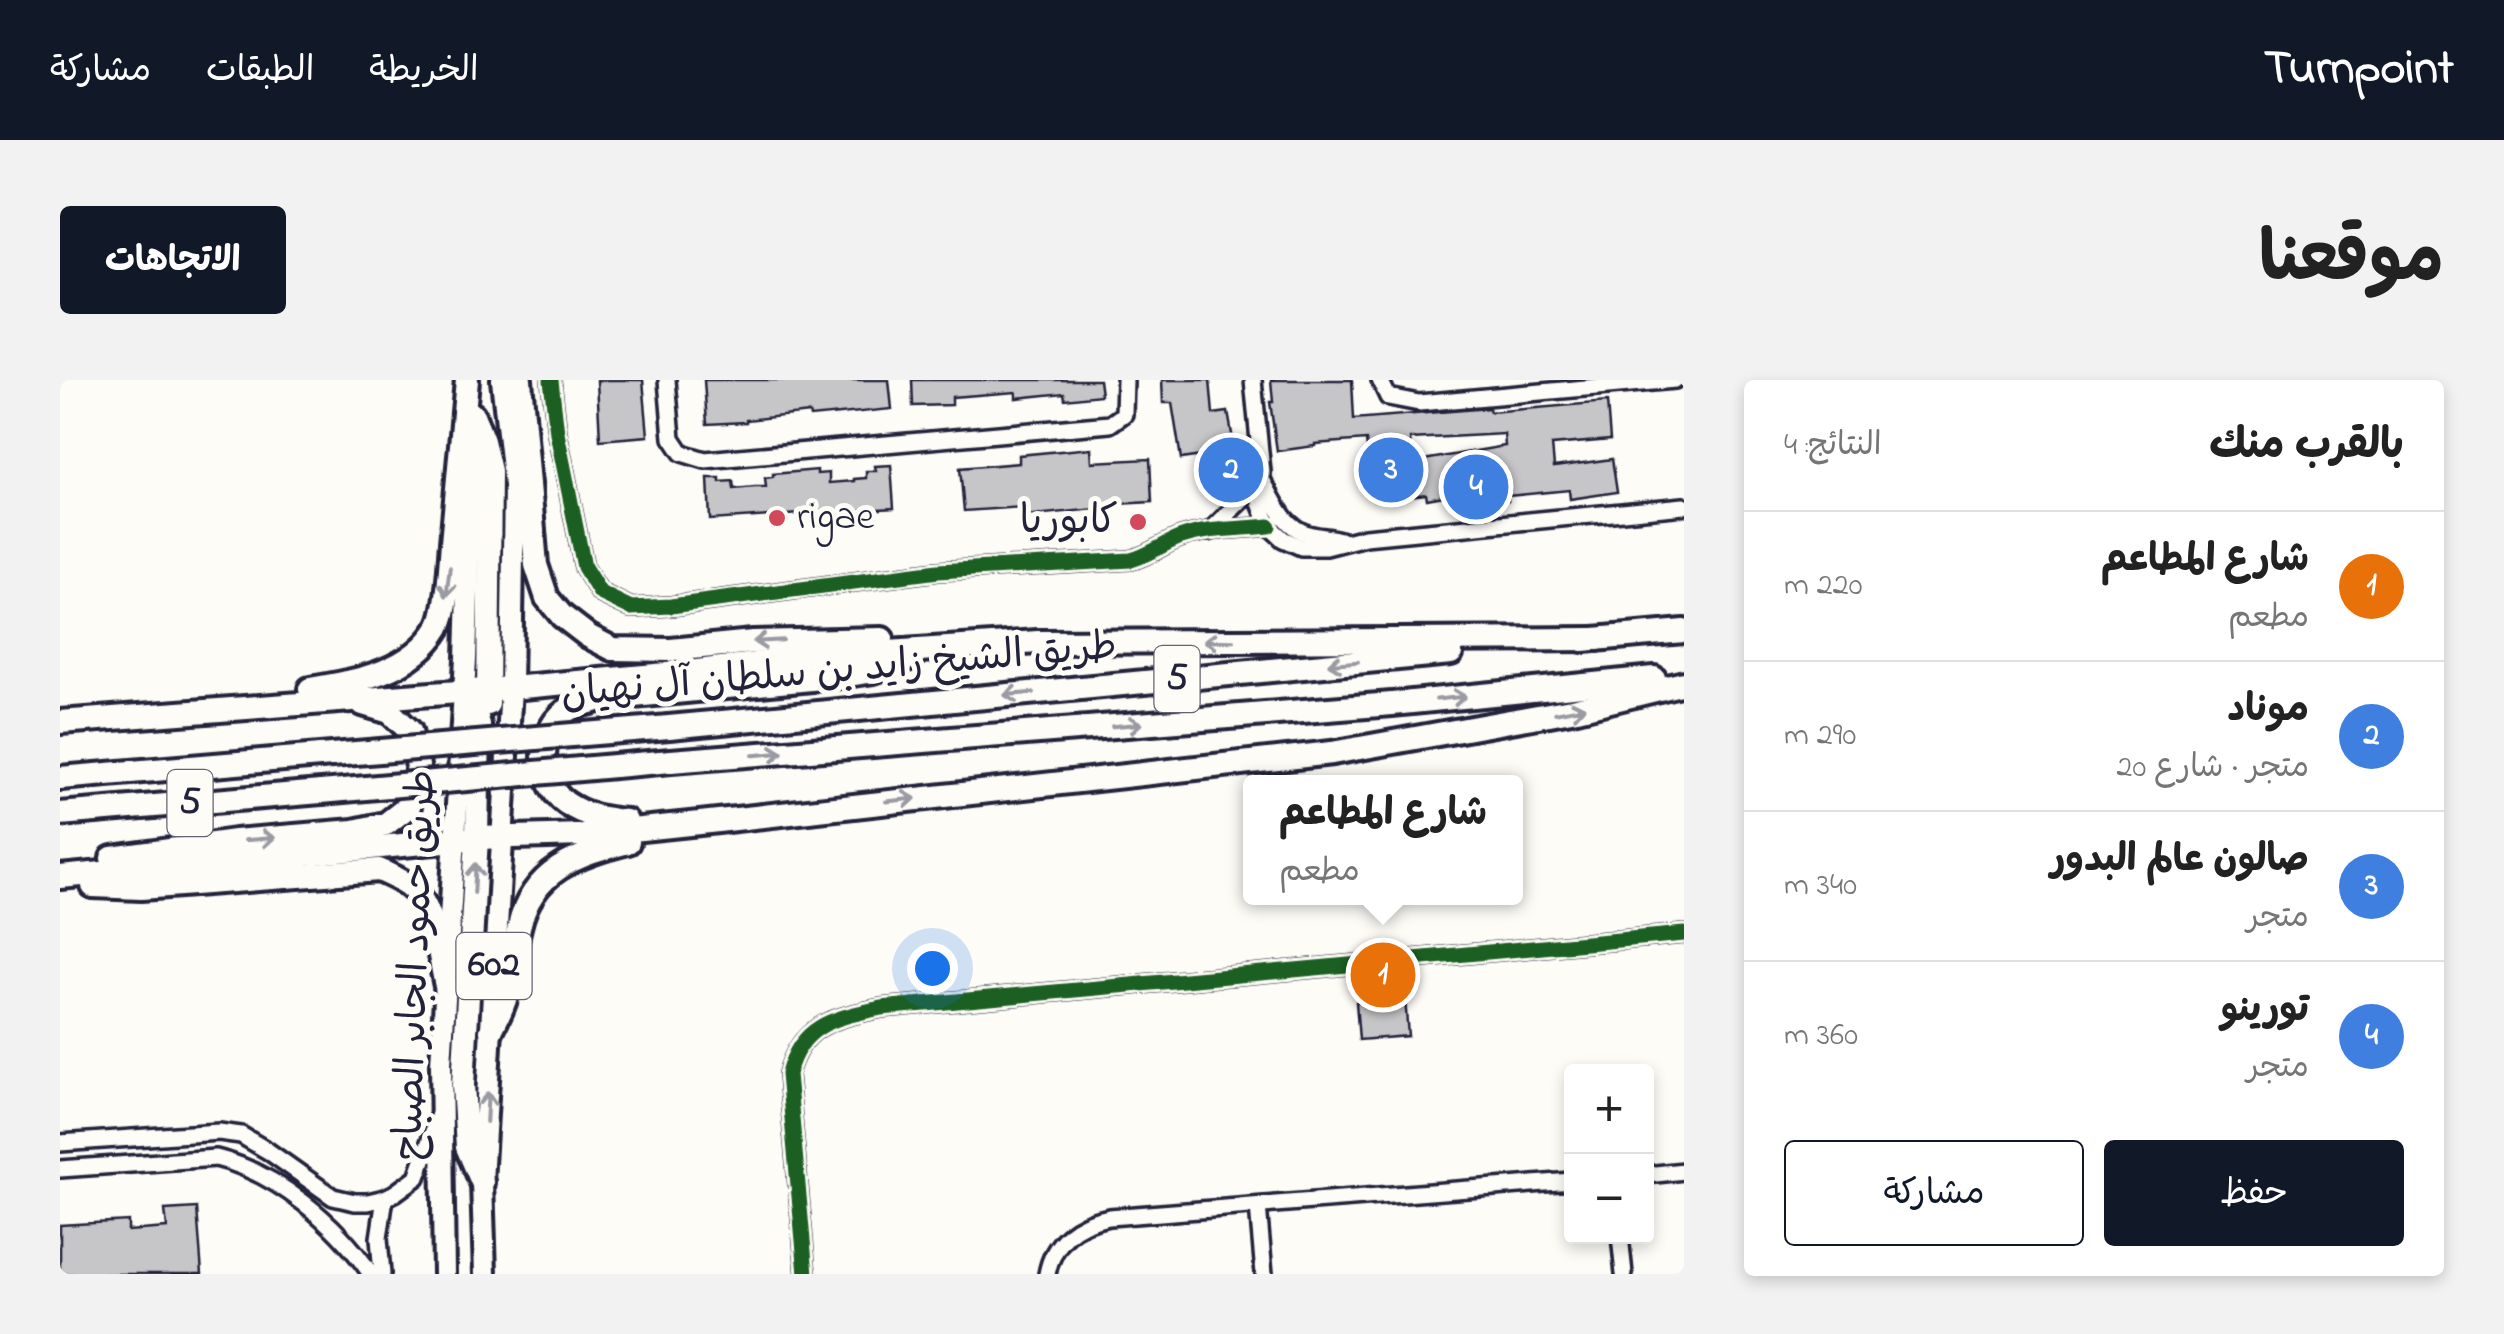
<!DOCTYPE html>
<html lang="ar">
<head>
<meta charset="utf-8">
<style>
  :root { --surface:#fff; --page:#f2f2f2; --text:#222; --muted:#767676; --line:#e0e0e0; --accent:#111827 }
  body { margin:0; font-family:"Indie Flower","Playpen Sans Arabic",sans-serif; background:var(--page); color:var(--text); direction:rtl }
  .controls { position:absolute; right:30px; bottom:30px; display:grid; overflow:hidden; border-radius:10px; box-shadow:0 5px 15px #0003 }
  .controls button { width:90px; height:90px; display:grid; place-items:center; padding:0; border:0; border-bottom:2px solid var(--line); background:var(--surface); color:var(--text); font:50px sans-serif }
  .you { position:absolute; left:872px; top:588px; width:35px; height:35px; margin:-25px; border:8px solid #fff; border-radius:50%; background:#1a73e8; box-shadow:0 0 0 15px #1a73e833 }
  .badge { display:grid; place-items:center; width:65px; height:65px; border-radius:50%; background:var(--accent); color:#fff; font-size:32px; font-weight:700 }
  .pin { position:absolute; translate:-50% -50%; border:5px solid #fff; box-shadow:0 2px 10px #0006 }
  .popup { position:absolute; left:1183px; top:395px; width:280px; height:130px; box-sizing:border-box; display:grid; place-content:center; border-radius:10px; background:var(--surface); filter:drop-shadow(0 2px 8px #0005); font-size:32px; white-space:nowrap; color:var(--muted) }
  .popup b { font-size:38px; color:var(--text) }
  .popup::after { content:''; position:absolute; left:50%; top:100%; margin-left:-20px; border:20px solid transparent; border-top-color:var(--surface) }
  .list { margin:0; padding:0; list-style:none }
  h2 { display:flex; justify-content:space-between; align-items:center; height:130px; margin:0; padding:0 40px; font-size:42px }
  h2 small { font-size:32px; font-weight:400; color:var(--muted) }
  .list li { display:grid; grid-template-columns:65px 1fr auto; gap:30px; align-items:center; box-sizing:border-box; height:150px; padding:0 40px; border-top:2px solid var(--line) }
  .list b { display:block; font-size:38px; white-space:nowrap }
  .list p { margin:0; font-size:32px; white-space:nowrap; color:var(--muted) }
  .list em { font-size:32px; font-style:normal; color:var(--muted) }
  .actions { display:flex; gap:20px; padding:30px 40px }
  .actions a { flex:1; padding:22px 0; border:2px solid var(--accent); border-radius:10px; text-align:center; font-size:35px; color:var(--accent) }
  .actions .main { background:var(--accent); color:#fff }
  .map { position:relative; flex:none; width:1624px; height:894px; overflow:hidden; direction:ltr; border-radius:10px }
  header { display:flex; align-items:center; gap:60px; box-sizing:border-box; height:140px; padding:0 50px; background:var(--accent); color:#fff }
  header strong { font-size:48px }
  nav { display:flex; gap:55px; margin-inline-start:auto; font-size:35px }
  .intro { display:flex; align-items:center; justify-content:space-between; box-sizing:border-box; height:240px; padding:0 60px }
  h1 { margin:0; font-size:70px }
  .button { padding:25px 45px; border-radius:10px; background:var(--accent); color:#fff; font-size:35px; font-weight:700 }
  main { display:flex; gap:60px; padding:0 60px }
  aside { flex:1; background:var(--surface); border-radius:10px; box-shadow:0 5px 15px #0003 }
  .map>svg:first-child { display:block }
</style>
</head>
<body>
<header>
<strong>Turnpoint</strong>
<nav><a>الخريطة</a><a>الطبقات</a><a>مشاركة</a></nav>
</header>
<div class="intro"><h1>موقعنا</h1><a class="button">الاتجاهات</a></div>
<main>
<aside>
<h2>بالقرب منك<small>النتائج: 4</small></h2>
<ul class="list">
<li><span class="badge" style="background:#e8710a">1</span><div><b>شارع المطاعم</b><p>مطعم</p></div><em>220 m</em></li>
<li><span class="badge" style="background:#3f7fe0">2</span><div><b>موناد</b><p>متجر · شارع 20</p></div><em>290 m</em></li>
<li><span class="badge" style="background:#3f7fe0">3</span><div><b>صالون عالم البدور</b><p>متجر</p></div><em>340 m</em></li>
<li><span class="badge" style="background:#3f7fe0">4</span><div><b>تورينو</b><p>متجر</p></div><em>360 m</em></li>
</ul>
<div class="actions"><a class="main">حفظ</a><a>مشاركة</a></div>
</aside>
<div class="map">
<svg width="1624" height="894" viewBox="0 0 1624 894">
  <rect width="100%" height="100%" fill="#fdfcf7"/>
  <filter id="ink" filterUnits="userSpaceOnUse"><feTurbulence type="fractalNoise" baseFrequency=".01" numOctaves="2"/><feDisplacementMap in="SourceGraphic" scale="20" xChannelSelector="R" yChannelSelector="G"/><feConvolveMatrix kernelMatrix="1 2 1 2 8 2 1 2 1" color-interpolation-filters="sRGB"/></filter>
  <g filter="url(#ink)">
    <!-- building -->
    <g fill="#c6c6c8" stroke="#22223b" stroke-width="2.5" fill-rule="evenodd">
      <path d="M 537,0 L 583,0 L 588,56 L 540,60 Z"/>
      <path d="M 644,0 L 829,0 L 832,29 L 750,37 L 749,33 L 686,40 L 686,42 L 647,44 Z"/>
      <path d="M 852,0 L 1039,0 L 1041,15 L 1005,19 L 1004,13 L 956,18 L 956,12 L 892,17 L 892,25 L 853,26 Z"/>
      <path d="M 1102,0 L 1150,0 L 1153,34 L 1168,32 L 1175,71 L 1121,79 L 1112,23 L 1103,23 Z"/>
      <path d="M 1211,0 L 1292,0 L 1294,39 L 1429,28 L 1430,32 L 1547,22 L 1550,60 L 1492,65 L 1494,87 L 1552,79 L 1557,112 L 1510,119 L 1509,110 L 1448,116 L 1448,121 L 1407,123 L 1406,112 L 1367,119 L 1366,114 L 1314,120 L 1306,60 L 1255,64 L 1255,66 L 1217,71 L 1210,22 L 1213,22 ZM 1444,54 L 1445,66 L 1352,82 L 1350,59 Z"/>
      <path d="M 1031,68 L 1032,82 L 1090,79 L 1092,122 L 1036,125 L 1037,129 L 964,136 L 963,127 L 904,131 L 900,88 L 959,83 L 959,75 Z"/>
      <path d="M 831,85 L 834,128 L 650,140 L 648,98 L 660,98 L 660,102 L 673,101 L 674,109 L 695,107 L 706,107 L 705,98 L 713,97 L 713,94 L 757,90 L 757,94 L 769,93 L 769,103 L 794,101 L 794,99 L 806,98 L 806,91 L 816,91 L 815,86 Z"/>
      <path d="M 1345,618 L 1348,656 L 1299,660 L 1296,622 Z"/>
      <path d="M 137,828 L 142,894 L 0,894 L 0,845 L 68,841 L 68,851 L 107,848 L 105,830 Z"/>
    </g>
    <g fill="none" stroke-linecap="round" stroke-linejoin="round">
      <defs>
        <g id="minor">
          <path d="M 491,0 L 497,53 L 524,187 L 540,213 L 571,228 L 611,226 L 878,191 L 1071,180 C 1090,175 1104,163 1122,157 C 1149,148 1180,149 1209,146"/>
          <path d="M 607,0 L 612,58 L 622,73 L 645,80 L 1050,44 L 1064,34 L 1065,0"/>
          <path d="M 1193,0 L 1202,92 L 1200,123 L 1209,146 L 1223,159 L 1241,167 L 1266,167 L 1305,157 L 1624,126"/>
          <path d="M 1320,0 L 1328,17 L 1359,23 L 1615,0"/>
          <path d="M 1202,100 C 1215,121 1222,146 1248,154 C 1258,157 1270,157 1280,160"/>
          <path d="M 1149,152 L 1202,100"/>
          <path d="M 0,763 L 159,752 L 181,755 L 208,771 L 273,817 L 295,822 L 308,822 L 325,818 L 335,813 L 357,797 L 379,734"/>
          <path d="M 0,789 L 156,778 C 217,793 276,843 311,894"/>
          <path d="M 1586,795 L 1624,791"/>
          <path d="M 1198,826 L 1204,894"/>
          <path d="M 1560,856 L 1564,894"/>
          <path d="M 322,894 L 319,858 L 325,818"/>
          <path d="M 746,894 L 728,694 C 741,643 776,638 821,628 L 1624,554"/>
          <path d="M 987,894 C 993,861 1017,843 1049,837 L 1512,801"/>
        </g>
        <g id="major">
          <path d="M 384,894 L 381,684 L 406,279 L 413,42"/>
          <path d="M 425,894 L 422,802 L 451,308 L 454,106 L 442,0"/>
        </g>
        <g id="highway">
          <path d="M 460,0 L 476,185 L 487,218 L 502,236 L 528,256 L 553,269 L 611,270 L 693,262 L 822,259"/>
          <path d="M 413,35 L 423,61 L 430,91 L 428,324"/>
          <path d="M 1523,260 L 1624,251"/>
          <path d="M 250,309 C 297,301 352,292 379,247 C 389,229 390,184 392,163 C 397,108 402,54 407,0"/>
          <path d="M 403,311 L 412,319 L 419,345 L 417,458 L 403,705 L 407,767 L 422,802"/>
          <path d="M 0,342 L 451,308 L 629,292 L 754,277 L 978,262 L 1537,259"/>
          <path d="M 609,347 L 1391,273"/>
          <path d="M 611,381 L 1332,324 L 1594,298"/>
          <path d="M 0,398 L 260,376"/>
          <path d="M 0,434 L 261,412"/>
          <path d="M 566,441 C 543,439 525,436 506,423 C 475,401 477,346 511,328 C 520,324 532,322 542,319 L 773,297 L 814,291 L 853,277"/>
          <path d="M 52,478 L 175,461 L 294,451 L 326,444 L 349,426 L 358,386 L 350,351 L 330,332 L 303,324"/>
          <path d="M 0,497 L 417,458 L 523,455 L 640,443 L 1272,373 L 1517,329 L 1624,303"/>
          <path d="M 33,506 L 81,508 L 319,490 C 335,497 354,505 363,522 C 377,546 380,580 386,606"/>
          <path d="M 431,651 C 436,640 443,628 446,616 C 453,593 453,569 459,547 C 472,490 517,475 568,462"/>
        </g>
      </defs>
      <!-- minor casing -->
      <use href="#minor" stroke="#22223b" stroke-width="22"/>
      <!-- major casing -->
      <use href="#major" stroke="#22223b" stroke-width="28"/>
      <!-- highway casing -->
      <use href="#highway" stroke="#22223b" stroke-width="30"/>
      <!-- minor -->
      <use href="#minor" stroke="#fdfcf7" stroke-width="15"/>
      <!-- major -->
      <use href="#major" stroke="#fdfcf7" stroke-width="20"/>
      <!-- highway -->
      <use href="#highway" stroke="#fdfcf7" stroke-width="22"/>
      <defs>
        <g id="highway-bridge">
          <path d="M 260,376 L 609,347"/>
          <path d="M 261,412 L 611,381"/>
        </g>
      </defs>
      <!-- highway-bridge casing -->
      <use href="#highway-bridge" stroke="#22223b" stroke-width="30" stroke-linecap="butt"/>
      <!-- highway-bridge -->
      <use href="#highway-bridge" stroke="#fdfcf7" stroke-width="22"/>
      <defs>
        <g id="cycleway">
          <path d="M 491,0 L 497,53 L 524,187 L 540,213 L 571,228 L 611,226 L 878,191 L 1071,180 C 1090,175 1104,163 1122,157 C 1149,148 1180,149 1209,146"/>
          <path d="M 746,894 L 728,694 C 741,643 776,638 821,628 L 1624,554"/>
        </g>
      </defs>
      <!-- cycleway casing -->
      <use href="#cycleway" stroke="#fdfcf7" stroke-width="21"/>
      <!-- cycleway -->
      <use href="#cycleway" stroke="#1b5e20" stroke-width="15"/>
    </g>
    <!-- one-way arrows -->
    <defs><path id="oneway-shaft" d="M-6 0H5M1.5-3L5.5 0L1.5 3" fill="none" stroke-width="1.6" stroke-linecap="round" stroke-linejoin="round" transform="scale(2.5)"/></defs>
    <g stroke="#9a9aa2">
      <use href="#oneway-shaft" transform="translate(388 202) rotate(97)"/>
      <use href="#oneway-shaft" transform="translate(708 261) rotate(177)"/>
      <use href="#oneway-shaft" transform="translate(1159 261) rotate(-179)"/>
      <use href="#oneway-shaft" transform="translate(1283 283) rotate(175)"/>
      <use href="#oneway-shaft" transform="translate(959 314) rotate(175)"/>
      <use href="#oneway-shaft" transform="translate(1391 318) rotate(-6)"/>
      <use href="#oneway-shaft" transform="translate(1510 330) rotate(-11)"/>
      <use href="#oneway-shaft" transform="translate(1067 345) rotate(-5)"/>
      <use href="#oneway-shaft" transform="translate(708 374) rotate(-5)"/>
      <use href="#oneway-shaft" transform="translate(841 420) rotate(-6)"/>
      <use href="#oneway-shaft" transform="translate(200 459) rotate(-5)"/>
      <use href="#oneway-shaft" transform="translate(415 498) rotate(-87)"/>
      <use href="#oneway-shaft" transform="translate(427 727) rotate(-87)"/>
    </g>
  </g>
  <!-- markers -->
  <g fill="#d1495b" stroke="#fdfcf7" stroke-width="4">
    <circle cx="717" cy="138" r="10"/>
    <circle cx="1078" cy="142" r="10"/>
  </g>
  <g text-anchor="middle" dominant-baseline="central" stroke-width="10" stroke-linejoin="round" paint-order="stroke">
    <!-- shield labels -->
    <g fill="#fdfcf7" stroke="#646373" stroke-width="2.5">
      <rect x="1094.5" y="266" width="45" height="66" rx="8"/>
      <rect x="107.5" y="390" width="45" height="66" rx="8"/>
      <rect x="396.5" y="553" width="75" height="66" rx="8"/>
    </g>
    <g font-size="38" font-weight="bold" fill="#22223b">
      <text x="1117" y="299">5</text>
      <text x="130" y="423">5</text>
      <text x="434" y="586">602</text>
    </g>
    <!-- poi labels -->
    <g font-size="40" fill="#22223b" stroke="#fdfcf7" text-anchor="start">
      <text x="737" y="138">rigae</text>
      <text x="1058" y="142" text-anchor="end">كابوريا</text>
    </g>
    <!-- street labels -->
    <g font-size="40" fill="#22223b" stroke="#fdfcf7">
      <text transform="translate(779 292) rotate(-5)">طريق الشيخ زايد بن سلطان آل نهيان</text>
      <text transform="translate(357 585) rotate(-88)">طريق حمود الجابر الصباح</text>
    </g>
  </g>
</svg>
<div class="controls">
<button>+</button>
<button>−</button>
</div>
<div class="you"></div>
<div class="pin badge" style="left:1323px;top:595px;background:#e8710a">1</div>
<div class="popup"><b>شارع المطاعم</b>مطعم</div>
<div class="pin badge" style="left:1171px;top:90px;background:#3f7fe0">2</div>
<div class="pin badge" style="left:1331px;top:90px;background:#3f7fe0">3</div>
<div class="pin badge" style="left:1416px;top:107px;background:#3f7fe0">4</div>
</div>
</main>
</body>
</html>
